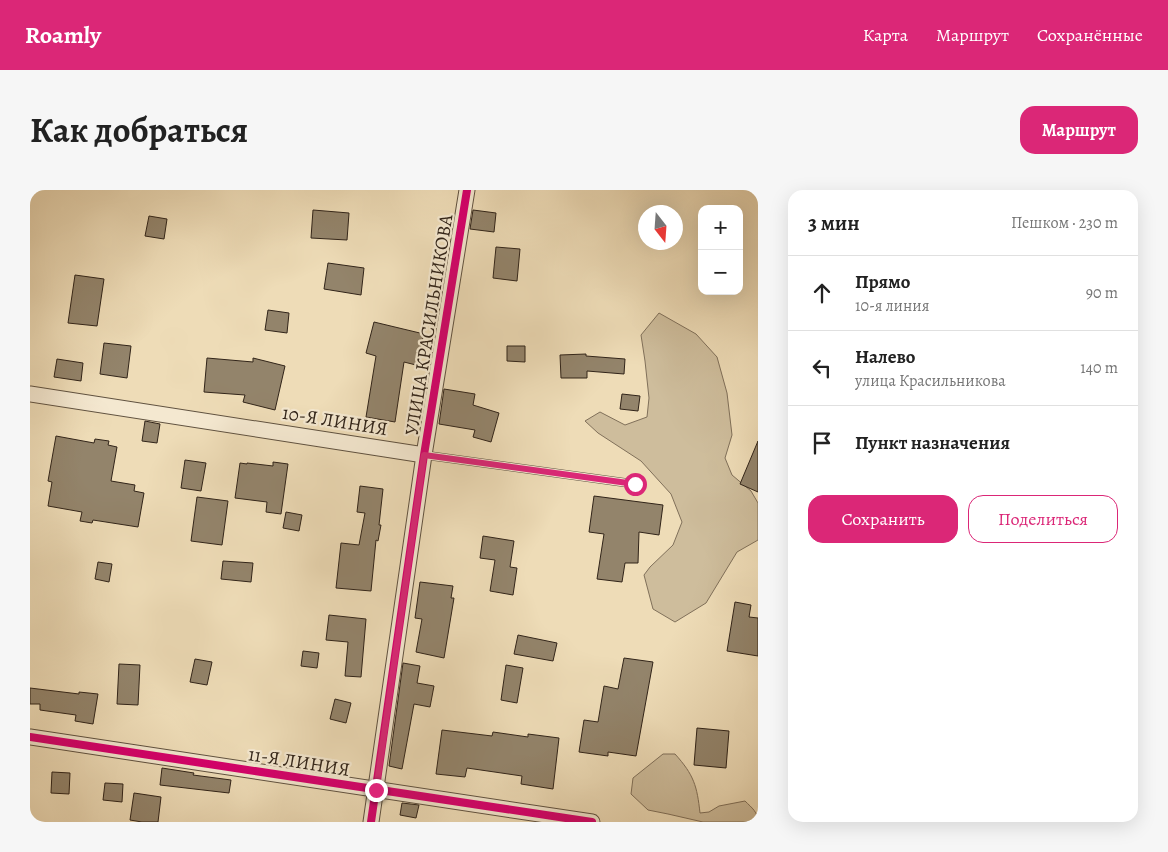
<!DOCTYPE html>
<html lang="ru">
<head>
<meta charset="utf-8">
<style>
  :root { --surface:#fff; --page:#f6f6f6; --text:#222; --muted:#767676; --line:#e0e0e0; --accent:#db2777 }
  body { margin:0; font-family:Alegreya,serif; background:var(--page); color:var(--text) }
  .controls { position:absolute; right:15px; top:15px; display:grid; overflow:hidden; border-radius:10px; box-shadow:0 5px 20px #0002 }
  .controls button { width:45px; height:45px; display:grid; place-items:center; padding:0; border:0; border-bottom:1px solid var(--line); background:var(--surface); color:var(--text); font:25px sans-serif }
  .compass { position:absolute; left:608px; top:15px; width:45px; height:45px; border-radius:50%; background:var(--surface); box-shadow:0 5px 20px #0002; rotate:163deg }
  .stop { position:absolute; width:15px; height:15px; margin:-11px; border:4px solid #db2777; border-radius:50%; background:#fff }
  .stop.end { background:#db2777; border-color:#fff; box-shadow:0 1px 5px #0008 }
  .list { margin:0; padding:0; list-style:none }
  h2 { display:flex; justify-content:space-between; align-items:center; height:65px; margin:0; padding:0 20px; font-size:21px }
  h2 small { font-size:16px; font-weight:400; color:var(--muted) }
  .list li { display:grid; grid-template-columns:32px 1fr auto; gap:15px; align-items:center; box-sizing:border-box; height:75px; padding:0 20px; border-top:1px solid var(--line) }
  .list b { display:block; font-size:19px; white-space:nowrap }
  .list p { margin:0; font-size:16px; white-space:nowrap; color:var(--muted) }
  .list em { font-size:16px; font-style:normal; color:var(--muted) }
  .actions { display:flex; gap:10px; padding:15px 20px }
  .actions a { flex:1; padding:11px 0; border:1px solid var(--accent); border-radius:15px; text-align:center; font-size:18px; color:var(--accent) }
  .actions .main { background:var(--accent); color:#fff }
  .icon { flex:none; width:28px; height:28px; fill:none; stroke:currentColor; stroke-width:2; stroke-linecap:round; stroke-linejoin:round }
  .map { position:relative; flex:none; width:728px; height:632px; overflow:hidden; border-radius:15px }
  header { display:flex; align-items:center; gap:30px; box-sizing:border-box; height:70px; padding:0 25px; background:var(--accent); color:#fff }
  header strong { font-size:24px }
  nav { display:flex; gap:28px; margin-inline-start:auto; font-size:18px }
  .intro { display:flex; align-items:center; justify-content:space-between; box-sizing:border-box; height:120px; padding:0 30px }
  h1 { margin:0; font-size:35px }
  .button { padding:12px 22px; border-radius:15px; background:var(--accent); color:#fff; font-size:18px; font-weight:700 }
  main { display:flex; gap:30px; padding:0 30px }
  aside { flex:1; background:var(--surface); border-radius:15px; box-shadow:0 5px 20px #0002 }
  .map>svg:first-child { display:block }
</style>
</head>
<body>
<header>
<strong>Roamly</strong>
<nav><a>Карта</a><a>Маршрут</a><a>Сохранённые</a></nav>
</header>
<div class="intro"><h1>Как добраться</h1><a class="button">Маршрут</a></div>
<main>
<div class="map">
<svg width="728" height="632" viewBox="0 0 728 632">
  <rect width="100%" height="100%" fill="#eedcb7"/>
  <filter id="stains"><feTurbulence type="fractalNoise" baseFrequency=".004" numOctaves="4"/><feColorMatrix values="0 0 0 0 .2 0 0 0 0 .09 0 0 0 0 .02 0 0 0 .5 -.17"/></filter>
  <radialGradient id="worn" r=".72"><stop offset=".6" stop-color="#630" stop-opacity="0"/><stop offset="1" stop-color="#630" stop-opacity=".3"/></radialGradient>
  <!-- green -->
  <g fill="#cebd9c" stroke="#80705a">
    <path d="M 629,123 L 666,144 L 687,167 L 697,203 L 702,245 L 695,268 L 702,285 L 721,301 L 728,313 L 728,350 L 707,362 L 676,413 L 645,432 L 623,419 L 614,385 L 620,377 L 643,355 L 652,332 L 641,304 L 611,271 L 568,243 L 555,231 L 570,222 L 595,235 L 617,227 L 619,208 L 615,171 L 611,145 Z"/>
    <path d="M 633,564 L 645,564 C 664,585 667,596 670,623 L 679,622 L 689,616 L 715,611 C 722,618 728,622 728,632 L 673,632 L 638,624 L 618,620 L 601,604 L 603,588 Z"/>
  </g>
  <!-- building -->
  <g fill="#93846b" stroke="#312419">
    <path d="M 283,20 L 319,23 L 317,50 L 281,48 Z"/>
    <path d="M 443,20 L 466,23 L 464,42 L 440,39 Z"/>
    <path d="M 119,26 L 137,29 L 134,49 L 115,46 Z"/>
    <path d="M 466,57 L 490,59 L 487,91 L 463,88 Z"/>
    <path d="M 298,73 L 334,78 L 331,105 L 294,99 Z"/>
    <path d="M 45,85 L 74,89 L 67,136 L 38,133 Z"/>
    <path d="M 238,120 L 259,123 L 257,143 L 235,140 Z"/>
    <path d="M 344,132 L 394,144 L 386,175 L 374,172 L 365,232 L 336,227 L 346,166 L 336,163 Z"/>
    <path d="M 74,153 L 101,156 L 97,188 L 70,184 Z"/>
    <path d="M 477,156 L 495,156 L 495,172 L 477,171 Z"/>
    <path d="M 556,164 L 556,166 L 595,169 L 594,184 L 557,181 L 557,188 L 531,188 L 530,165 Z"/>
    <path d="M 177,168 L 223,172 L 223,168 L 255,176 L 245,220 L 213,212 L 215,205 L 174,202 Z"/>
    <path d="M 27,169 L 53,173 L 51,191 L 24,187 Z"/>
    <path d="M 414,199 L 445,204 L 443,215 L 469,223 L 461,252 L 443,247 L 445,240 L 409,234 Z"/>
    <path d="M 592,204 L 610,206 L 608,221 L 590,219 Z"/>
    <path d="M 115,231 L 130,234 L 127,253 L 112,251 Z"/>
    <path d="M 26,246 L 64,253 L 65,249 L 79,251 L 78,255 L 87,257 L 81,291 L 105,295 L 104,301 L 114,303 L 108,337 L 63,330 L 62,333 L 50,331 L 52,322 L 18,316 L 22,292 L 18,291 Z"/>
    <path d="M 728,251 L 728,302 L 710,294 Z"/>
    <path d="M 155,270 L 176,273 L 171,301 L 151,298 Z"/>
    <path d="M 243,272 L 258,274 L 251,324 L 236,322 L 237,312 L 205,308 L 210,273 L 217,274 L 217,273 L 243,276 Z"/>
    <path d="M 330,296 L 353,299 L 349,335 L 351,335 L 348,351 L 346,350 L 341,401 L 306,398 L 311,353 L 329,355 L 335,323 L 327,322 Z"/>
    <path d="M 564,306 L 633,315 L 629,345 L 609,342 L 608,373 L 595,373 L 592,392 L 567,389 L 574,344 L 559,342 Z"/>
    <path d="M 167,307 L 198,311 L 192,355 L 161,351 Z"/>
    <path d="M 256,322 L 272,325 L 269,341 L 253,338 Z"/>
    <path d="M 453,346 L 484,351 L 480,377 L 487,378 L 483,405 L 460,401 L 465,370 L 450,368 Z"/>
    <path d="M 193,371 L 223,373 L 221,392 L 191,389 Z"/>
    <path d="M 68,372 L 82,374 L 79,392 L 65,389 Z"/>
    <path d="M 390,392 L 423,396 L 421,408 L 424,408 L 414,468 L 386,462 L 392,429 L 385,428 Z"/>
    <path d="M 705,412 L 721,415 L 719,427 L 728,428 L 728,466 L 697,461 Z"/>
    <path d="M 299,425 L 336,429 L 331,487 L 315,486 L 318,452 L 296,450 Z"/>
    <path d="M 488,445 L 527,453 L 523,471 L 484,464 Z"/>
    <path d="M 273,461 L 289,463 L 287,478 L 271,476 Z"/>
    <path d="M 594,468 L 623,472 L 606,566 L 578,562 L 578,566 L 549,562 L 554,530 L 568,532 L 574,496 L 588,499 Z"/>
    <path d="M 165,469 L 182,472 L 177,495 L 160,492 Z"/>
    <path d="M 373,473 L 390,476 L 387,493 L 404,496 L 400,517 L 384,514 L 372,579 L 359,576 Z"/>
    <path d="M 89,474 L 110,475 L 108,515 L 87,514 Z"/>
    <path d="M 476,475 L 493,478 L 487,513 L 471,510 Z"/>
    <path d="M 0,498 L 49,504 L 49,502 L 68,504 L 63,534 L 45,531 L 46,525 L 10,520 L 10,514 L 0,514 Z"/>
    <path d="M 305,509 L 321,513 L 316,533 L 300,529 Z"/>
    <path d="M 667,538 L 699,541 L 696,578 L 664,575 Z"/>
    <path d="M 412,540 L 462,546 L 463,542 L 498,547 L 498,544 L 529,548 L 523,599 L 491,594 L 492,586 L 437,578 L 435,587 L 406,584 Z"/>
    <path d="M 132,578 L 164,583 L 163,585 L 201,590 L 199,603 L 130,595 Z"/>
    <path d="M 22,582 L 40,583 L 39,604 L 21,603 Z"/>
    <path d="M 75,593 L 93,594 L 92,612 L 73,610 Z"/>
    <path d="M 104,603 L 131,607 L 128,632 L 112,632 L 100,630 Z"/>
    <path d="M 372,613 L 389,615 L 386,628 L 370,625 Z"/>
  </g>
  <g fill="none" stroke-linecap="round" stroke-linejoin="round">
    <defs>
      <path id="service" d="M 394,265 L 605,294"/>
      <g id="minor">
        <path d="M 0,204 L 394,265"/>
        <path d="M 0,547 L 562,632"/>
        <path d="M 341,632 L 394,265 L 437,0"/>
      </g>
    </defs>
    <!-- service casing -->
    <use href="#service" stroke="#605240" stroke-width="9"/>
    <!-- minor casing -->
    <use href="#minor" stroke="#605240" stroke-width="17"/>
    <!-- service -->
    <use href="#service" stroke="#f4e8d0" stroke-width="8"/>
    <!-- minor -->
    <use href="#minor" stroke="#f4e8d0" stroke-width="15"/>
    <defs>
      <g id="cycleway">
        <path d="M 0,547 L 562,632"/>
        <path d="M 341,632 L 394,265 L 437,0"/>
      </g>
    </defs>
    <!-- cycleway casing -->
    <use href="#cycleway" stroke="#f4e8d0" stroke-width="11"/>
    <!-- cycleway -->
    <use href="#cycleway" stroke="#d6006c" stroke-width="8"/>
  </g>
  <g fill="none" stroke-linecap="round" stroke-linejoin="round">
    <!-- route -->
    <path stroke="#db2777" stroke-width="6" d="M 346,600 L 394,265 L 605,294"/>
  </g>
  <g text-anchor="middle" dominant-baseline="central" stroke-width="4.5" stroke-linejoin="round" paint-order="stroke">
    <!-- street labels -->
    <g font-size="19" fill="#312419" stroke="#f4e8d0">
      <text transform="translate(399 135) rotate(-81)">УЛИЦА КРАСИЛЬНИКОВА</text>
      <text transform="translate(305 231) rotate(9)">10-Я ЛИНИЯ</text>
      <text transform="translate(269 572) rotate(9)">11-Я ЛИНИЯ</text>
    </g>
  </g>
  <rect width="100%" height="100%" filter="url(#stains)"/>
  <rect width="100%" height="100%" fill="url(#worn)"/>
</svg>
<div class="controls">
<button>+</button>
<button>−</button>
</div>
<svg class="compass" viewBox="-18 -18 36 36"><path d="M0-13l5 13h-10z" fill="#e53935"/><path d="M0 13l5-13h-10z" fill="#767676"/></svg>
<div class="stop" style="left:605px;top:294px"></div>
<div class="stop end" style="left:346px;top:600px"></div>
</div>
<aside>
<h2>3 мин<small>Пешком · 230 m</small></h2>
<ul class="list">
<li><svg class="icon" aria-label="ahead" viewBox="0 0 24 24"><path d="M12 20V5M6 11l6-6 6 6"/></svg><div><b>Прямо</b><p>10-я линия</p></div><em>90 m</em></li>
<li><svg class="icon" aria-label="left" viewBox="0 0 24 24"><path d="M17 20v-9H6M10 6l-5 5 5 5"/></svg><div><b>Налево</b><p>улица Красильникова</p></div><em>140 m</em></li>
<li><svg class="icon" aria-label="arrive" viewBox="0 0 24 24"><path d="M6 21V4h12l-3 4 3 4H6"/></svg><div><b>Пункт назначения</b></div></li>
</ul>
<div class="actions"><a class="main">Сохранить</a><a>Поделиться</a></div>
</aside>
</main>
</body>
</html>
